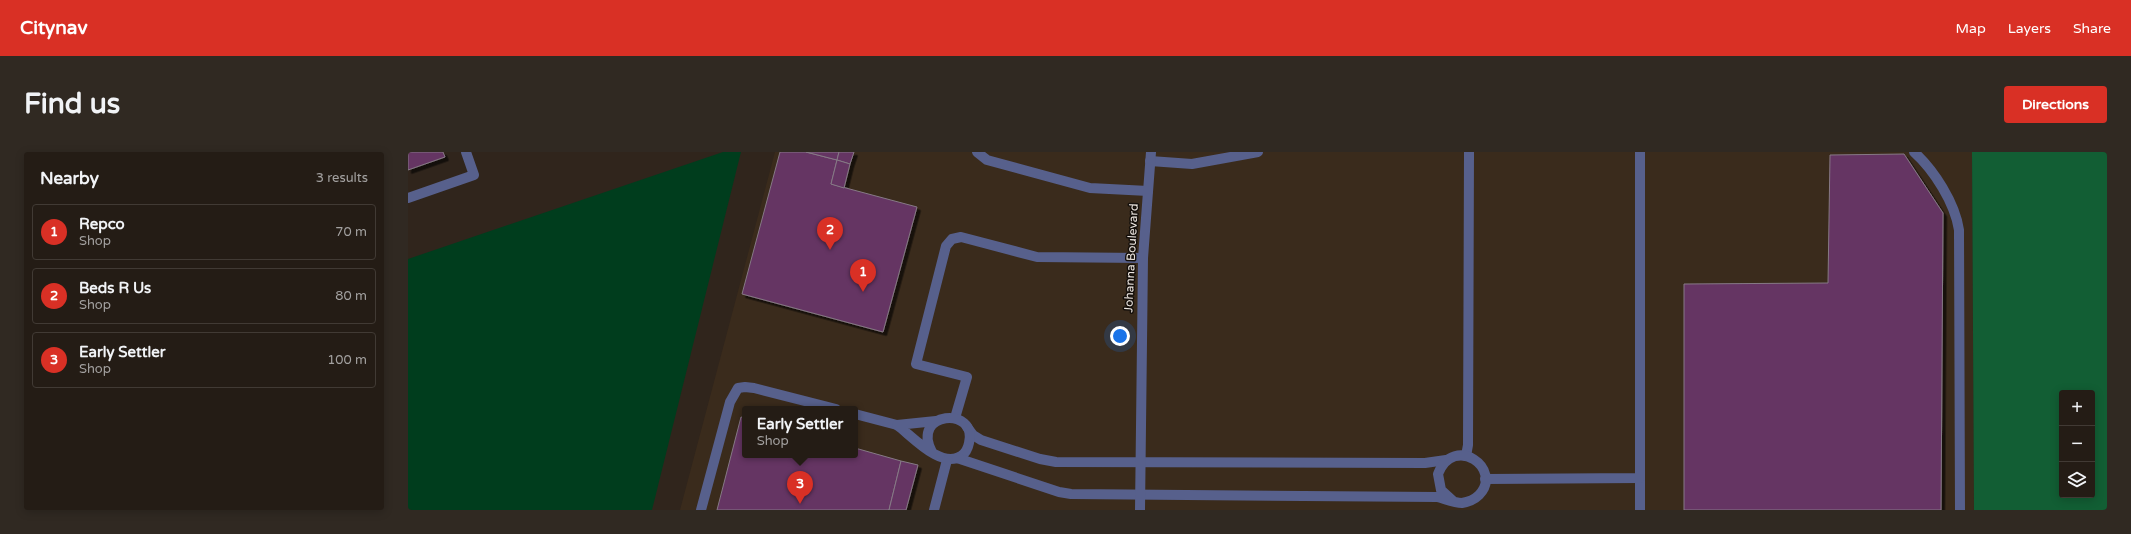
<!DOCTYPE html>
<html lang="en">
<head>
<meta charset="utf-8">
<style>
  :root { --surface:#241c15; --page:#302922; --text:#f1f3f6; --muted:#a3a1a0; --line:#413a34; --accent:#d93025 }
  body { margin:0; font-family:"Varela Round",sans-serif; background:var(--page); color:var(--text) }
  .controls { position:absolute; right:12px; bottom:12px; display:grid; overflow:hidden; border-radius:4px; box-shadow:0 2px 10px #0003 }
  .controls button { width:36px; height:36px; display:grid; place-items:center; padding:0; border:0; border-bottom:1px solid var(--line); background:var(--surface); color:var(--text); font:20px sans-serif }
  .you { position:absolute; left:712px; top:184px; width:14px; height:14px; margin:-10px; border:3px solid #fff; border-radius:50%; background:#1a73e8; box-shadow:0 0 0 6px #1a73e833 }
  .badge { display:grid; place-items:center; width:26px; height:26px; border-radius:50%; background:var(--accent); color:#fff; font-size:13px; font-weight:700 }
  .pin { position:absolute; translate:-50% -33px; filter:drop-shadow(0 1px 2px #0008) }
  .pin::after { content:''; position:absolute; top:21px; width:14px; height:12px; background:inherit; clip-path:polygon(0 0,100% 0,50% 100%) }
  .popup { position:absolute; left:334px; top:254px; width:116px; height:52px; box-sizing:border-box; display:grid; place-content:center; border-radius:4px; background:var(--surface); filter:drop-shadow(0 1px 3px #0005); font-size:13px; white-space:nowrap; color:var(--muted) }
  .popup b { font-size:15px; color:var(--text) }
  .popup::after { content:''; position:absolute; left:50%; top:100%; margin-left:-8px; border:8px solid transparent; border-top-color:var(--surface) }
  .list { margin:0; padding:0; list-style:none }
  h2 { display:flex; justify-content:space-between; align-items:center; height:52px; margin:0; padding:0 16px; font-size:17px }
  h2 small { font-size:13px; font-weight:400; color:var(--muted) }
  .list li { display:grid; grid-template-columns:26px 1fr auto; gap:12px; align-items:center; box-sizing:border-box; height:56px; margin:0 8px 8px; padding:0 8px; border:1px solid var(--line); border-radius:4px }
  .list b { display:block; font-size:15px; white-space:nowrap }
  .list p { margin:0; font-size:13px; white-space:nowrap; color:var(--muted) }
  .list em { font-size:13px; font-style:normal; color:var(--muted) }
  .icon { flex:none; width:22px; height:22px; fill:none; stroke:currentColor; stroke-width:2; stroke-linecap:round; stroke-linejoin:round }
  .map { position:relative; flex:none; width:1699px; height:358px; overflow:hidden; border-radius:4px }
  header { display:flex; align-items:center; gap:24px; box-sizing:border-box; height:56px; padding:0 20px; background:var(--accent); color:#fff }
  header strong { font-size:19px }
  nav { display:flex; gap:22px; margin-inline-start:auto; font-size:14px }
  .intro { display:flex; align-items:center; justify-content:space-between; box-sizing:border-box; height:96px; padding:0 24px }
  h1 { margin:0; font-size:28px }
  .button { padding:10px 18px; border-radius:4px; background:var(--accent); color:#fff; font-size:14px; font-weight:700 }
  main { display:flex; gap:24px; padding:0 24px }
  aside { flex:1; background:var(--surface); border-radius:4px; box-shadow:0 2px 10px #0003 }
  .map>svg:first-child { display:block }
</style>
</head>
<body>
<header>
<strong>Citynav</strong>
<nav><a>Map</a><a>Layers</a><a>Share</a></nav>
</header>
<div class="intro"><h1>Find us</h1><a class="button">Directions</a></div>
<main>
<aside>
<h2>Nearby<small>3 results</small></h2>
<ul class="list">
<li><span class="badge">1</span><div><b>Repco</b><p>Shop</p></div><em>70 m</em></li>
<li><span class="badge">2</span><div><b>Beds R Us</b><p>Shop</p></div><em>80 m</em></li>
<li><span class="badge">3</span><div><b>Early Settler</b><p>Shop</p></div><em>100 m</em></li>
</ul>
</aside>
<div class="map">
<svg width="1699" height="358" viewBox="0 0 1699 358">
  <defs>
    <filter id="shadow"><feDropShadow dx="3.5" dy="3.5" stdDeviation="0" flood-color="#0009"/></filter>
  </defs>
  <rect width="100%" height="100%" fill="#30251c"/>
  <!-- built -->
  <path fill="#3a2b1c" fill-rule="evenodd" d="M 367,0 L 1564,0 L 1566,358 L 272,358 ZM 337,257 L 447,257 L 447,303 L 337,303 Z"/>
  <!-- green -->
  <path fill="#003d1d" d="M 315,0 L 333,0 L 244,358 L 0,358 L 0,107 Z"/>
  <!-- forest -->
  <path fill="#125e34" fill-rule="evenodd" d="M 1564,0 L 1699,0 L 1699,358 L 1566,358 ZM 1654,241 L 1684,241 L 1684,343 L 1654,343 Z"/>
  <!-- building -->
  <g fill="#653464" stroke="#867a85" filter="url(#shadow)">
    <path d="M 0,0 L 35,0 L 37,5 L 0,18 Z"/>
    <path d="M 372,0 L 398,0 L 429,8 L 423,32 L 509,55 L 475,180 L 334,142 Z"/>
    <path d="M 398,0 L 431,0 L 429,8 Z"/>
    <path d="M 431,0 L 446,0 L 442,12 L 429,8 Z"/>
    <path d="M 1496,2 L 1535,61 L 1533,358 L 1276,358 L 1276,132 L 1420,131 L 1422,3 Z"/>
    <path d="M 429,8 L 442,12 L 436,36 L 423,32 Z"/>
    <path d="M 333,265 L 337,266 L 337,303 L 447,303 L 447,296 L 493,309 L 481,358 L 309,358 Z"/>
    <path d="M 493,309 L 510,313 L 498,358 L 481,358 Z"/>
  </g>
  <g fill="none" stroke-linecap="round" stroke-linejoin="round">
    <!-- minor -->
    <g stroke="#57608c" stroke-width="10">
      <path d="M 569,0 L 579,8 L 682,36 L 740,39"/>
      <path d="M 1506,0 C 1526,18 1547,51 1551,78 L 1552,358"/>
      <path d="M 742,9 L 784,12 L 850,0"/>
      <path d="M 0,46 L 66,23 L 58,0"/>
      <path d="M 447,262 L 489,273"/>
      <path d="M 547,266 L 559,225 L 508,212 L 538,94 L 544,87 L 553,85 L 629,105 L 735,106"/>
      <path d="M 559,275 L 565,283 L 573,288 L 632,307 L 648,310 L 1017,311 L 1038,308"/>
      <path d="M 524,300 C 502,259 570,254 561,291 C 560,296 558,301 553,304 C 533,317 505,285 489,273 L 528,269"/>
      <path d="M 1058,304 L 1060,293 L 1061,0"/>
      <path d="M 549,306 L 651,340 L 663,342 L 1029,345 C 1037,347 1046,351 1054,351 C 1060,350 1066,348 1071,343 C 1096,317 1046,281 1030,322 L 1033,338 L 1045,349"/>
      <path d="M 1232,326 L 1232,358"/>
      <path d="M 1077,327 L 1232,326 L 1232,0"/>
      <path d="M 293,358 L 322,250 L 330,236 L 337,235 L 346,236 L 428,257"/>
      <path d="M 526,358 L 539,308"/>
      <path d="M 732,358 L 735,106 L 743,0"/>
    </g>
  </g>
  <g text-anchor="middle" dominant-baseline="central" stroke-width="3" stroke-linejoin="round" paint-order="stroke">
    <!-- street labels -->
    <g font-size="12" fill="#eee7e1" stroke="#140f0b">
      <text transform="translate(723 106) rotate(-87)">Johanna Boulevard</text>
    </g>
  </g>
</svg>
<div class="controls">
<button>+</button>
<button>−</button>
<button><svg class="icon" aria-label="layers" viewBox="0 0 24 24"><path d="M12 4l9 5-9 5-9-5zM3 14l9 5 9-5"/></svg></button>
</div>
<div class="you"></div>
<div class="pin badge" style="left:455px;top:140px">1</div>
<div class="pin badge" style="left:422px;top:98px">2</div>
<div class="pin badge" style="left:392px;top:352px">3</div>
<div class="popup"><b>Early Settler</b>Shop</div>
</div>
</main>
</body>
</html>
